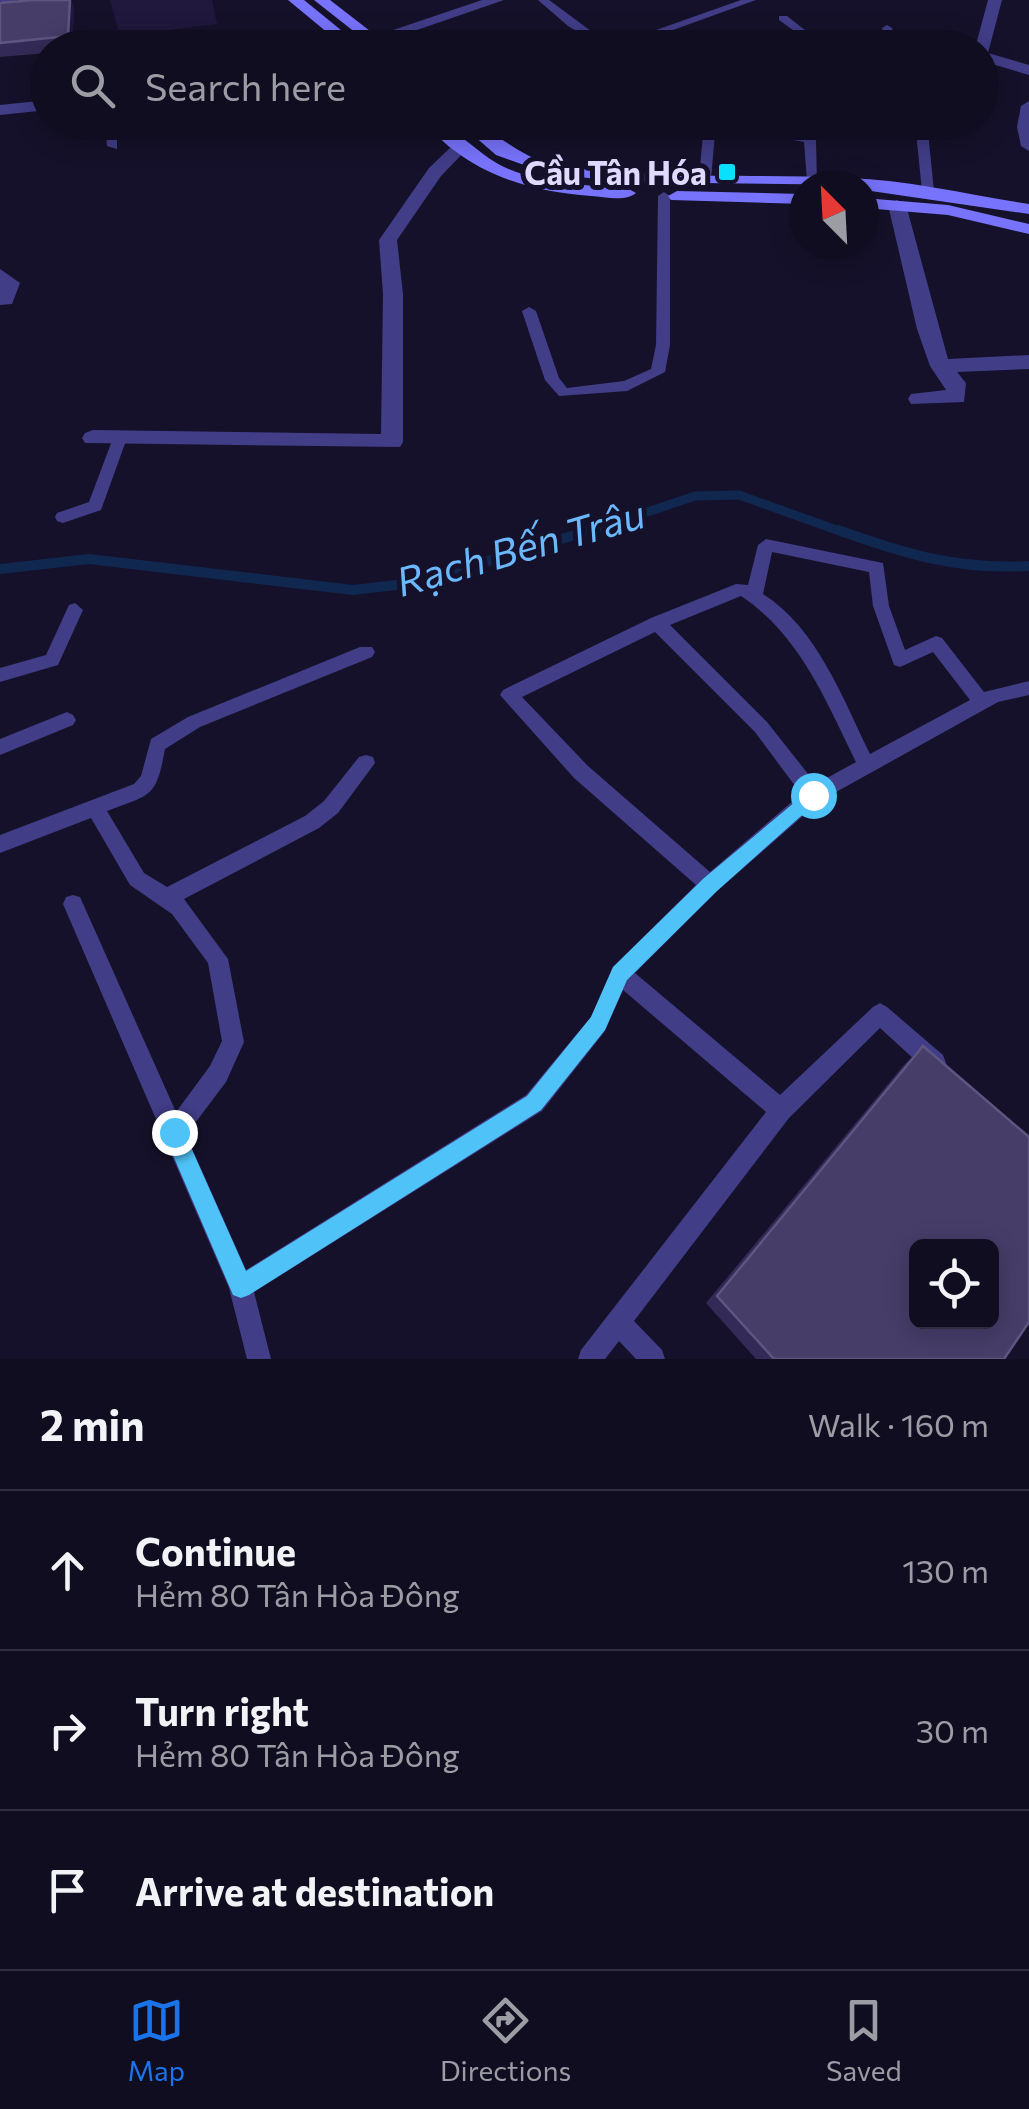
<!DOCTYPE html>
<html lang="en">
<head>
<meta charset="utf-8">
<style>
  :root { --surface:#100d20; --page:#191629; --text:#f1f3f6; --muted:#9c9ca5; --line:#302d3e; --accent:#1a73e8 }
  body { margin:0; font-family:Commissioner,sans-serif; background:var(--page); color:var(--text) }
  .controls { position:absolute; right:30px; bottom:30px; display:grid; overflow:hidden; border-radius:15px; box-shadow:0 5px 25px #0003 }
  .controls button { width:90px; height:90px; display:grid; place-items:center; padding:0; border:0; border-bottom:2px solid var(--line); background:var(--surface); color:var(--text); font:50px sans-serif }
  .compass { position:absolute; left:789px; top:170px; width:90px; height:90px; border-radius:50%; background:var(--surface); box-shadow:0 5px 25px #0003; rotate:336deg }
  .stop { position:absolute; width:30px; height:30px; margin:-22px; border:8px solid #4fc3f7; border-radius:50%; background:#fff }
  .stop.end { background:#4fc3f7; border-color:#fff; box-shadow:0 2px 10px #0008 }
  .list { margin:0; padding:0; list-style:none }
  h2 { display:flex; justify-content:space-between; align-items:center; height:130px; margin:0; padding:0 40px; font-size:42px }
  h2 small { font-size:32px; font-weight:400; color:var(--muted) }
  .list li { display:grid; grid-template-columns:65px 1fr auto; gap:30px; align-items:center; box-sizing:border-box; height:160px; padding:0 40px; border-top:2px solid var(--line) }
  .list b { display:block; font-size:38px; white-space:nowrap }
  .list p { margin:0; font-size:32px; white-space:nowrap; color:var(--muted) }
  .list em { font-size:32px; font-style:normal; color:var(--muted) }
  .icon { flex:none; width:55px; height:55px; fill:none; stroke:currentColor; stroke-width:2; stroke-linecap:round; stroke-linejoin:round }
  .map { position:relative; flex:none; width:1029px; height:1359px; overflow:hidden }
  .search { position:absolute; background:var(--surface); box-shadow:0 5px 25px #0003; left:30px; right:30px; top:30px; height:110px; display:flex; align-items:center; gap:25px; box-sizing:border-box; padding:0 35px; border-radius:55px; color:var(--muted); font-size:38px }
  .sheet { height:610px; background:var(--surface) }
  nav { display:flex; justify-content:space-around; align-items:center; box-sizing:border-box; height:140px; border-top:2px solid var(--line); background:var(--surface); font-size:28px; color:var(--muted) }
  nav a { display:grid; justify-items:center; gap:5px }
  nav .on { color:var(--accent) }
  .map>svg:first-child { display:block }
</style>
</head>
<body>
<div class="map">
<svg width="1029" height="1359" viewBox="0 0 1029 1359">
  <rect width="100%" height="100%" fill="#15112a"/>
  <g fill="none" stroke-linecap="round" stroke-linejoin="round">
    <!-- stream-far1 -->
    <path stroke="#10274f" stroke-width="9" d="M 585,533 L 695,496 L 739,495 L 845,533"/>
    <!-- stream -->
    <g stroke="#10274f" stroke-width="10">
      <path d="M 838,530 C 905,554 957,570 1029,566"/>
      <path d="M 0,569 L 89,559 L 353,590 L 413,583 L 592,530"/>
    </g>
    <!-- lane -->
    <g fill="#413d87" fill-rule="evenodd">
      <path d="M 538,0 L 549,0 L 595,34 L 625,41 L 741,0 L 756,0 L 626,47 L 588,38 L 568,26 Z"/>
      <path d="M 779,16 L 787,16 L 815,38 L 807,48 L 795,48 L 804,38 L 779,20 Z"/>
      <path d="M 887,25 L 892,28 L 898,48 L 887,48 L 882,28 Z"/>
      <path d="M 105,122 L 117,122 L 117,149 L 107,146 Z"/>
      <path d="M 704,122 L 716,122 L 711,179 L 705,183 L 699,179 Z"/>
      <path d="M 790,122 L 802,122 L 803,135 L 816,139 L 817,184 L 807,181 L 804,142 L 793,140 Z"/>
      <path d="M 915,122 L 927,122 L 934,191 L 928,195 L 922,191 Z"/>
      <path d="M 664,192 L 670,196 L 670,345 L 665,372 L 627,391 L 559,396 L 545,380 L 522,311 L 529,307 L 536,311 L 559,378 L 567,388 L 624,381 L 651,369 L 656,345 L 658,196 Z"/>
      <path d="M 120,433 L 127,438 L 101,510 L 63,523 L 57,521 L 55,517 L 57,513 L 89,502 L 113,438 Z"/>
      <path d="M 766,539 L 883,563 L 889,606 L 905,650 L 936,636 L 942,638 L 984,692 L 1029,681 L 1029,695 L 998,702 L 820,801 L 717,891 L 635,973 L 780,1095 L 873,1007 L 880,1003 L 887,1007 L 943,1055 L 946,1063 L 943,1071 L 935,1074 L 927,1071 L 880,1028 L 789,1118 L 634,1321 L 662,1350 L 665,1359 L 636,1359 L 619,1341 L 605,1359 L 578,1359 L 581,1350 L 766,1112 L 623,990 L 605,1031 L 542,1111 L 254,1292 L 271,1359 L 247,1359 L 229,1288 L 63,904 L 66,897 L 73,895 L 80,897 L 176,1112 L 210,1066 L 222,1041 L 208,963 L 172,914 L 130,885 L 91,818 L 0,853 L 0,835 L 134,784 L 141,776 L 151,739 L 188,717 L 360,647 L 372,647 L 375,652 L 372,657 L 200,727 L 165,749 C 156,798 152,794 107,811 L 144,873 L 167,887 L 305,816 L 324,801 L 359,757 L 366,755 L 373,757 L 375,763 L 338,813 L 319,828 L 184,899 L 228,959 L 244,1042 L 226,1082 L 186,1135 L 246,1270 L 526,1095 L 591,1017 L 613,967 L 696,885 L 574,778 L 500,695 L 503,690 L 651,618 L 736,584 L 748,585 L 758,545 ZM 772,552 L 869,572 L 873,606 L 894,665 L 900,667 L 933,652 L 970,700 L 870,754 C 843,699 817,628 763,594 ZM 741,596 C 800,635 826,701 856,762 L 816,784 L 767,722 L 670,625 ZM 655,632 L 755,732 L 801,794 L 710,872 L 588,766 L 522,697 Z"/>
      <path d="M 75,603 L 83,610 L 58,665 L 0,682 L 0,668 L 46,655 L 69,605 Z"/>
      <path d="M 67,712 L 73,715 L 76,720 L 73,725 L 0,755 L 0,739 Z"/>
    </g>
    <!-- street -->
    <g fill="#413d87" fill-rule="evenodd">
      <path d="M 0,0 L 17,0 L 1,5 Z"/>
      <path d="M 482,0 L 504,0 L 365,48 L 346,46 Z"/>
      <path d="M 988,0 L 1002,0 L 988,53 L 1029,65 L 1029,75 L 982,61 L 982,48 L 975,48 Z"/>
      <path d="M 48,100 L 48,110 L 0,115 L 0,105 Z"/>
      <path d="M 1029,101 L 1029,151 L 1021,146 L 1017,127 L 1021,106 Z"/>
      <path d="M 453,145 L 467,149 L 441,176 L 397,240 L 403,294 L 403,442 L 400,447 L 85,443 L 82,438 L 85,433 L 93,430 L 381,434 L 383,294 L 379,240 L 429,168 Z"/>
      <path d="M 897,200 L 906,205 L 948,359 L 1029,355 L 1029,369 L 957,372 L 966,383 L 964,402 L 911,404 L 908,399 L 911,394 L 946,390 L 930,366 L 917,329 L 888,205 Z"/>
      <path d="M 0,269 L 20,283 L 12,304 L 0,305 Z"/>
    </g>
    <!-- secondary -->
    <g fill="#7873fc" fill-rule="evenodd">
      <path d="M 288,0 L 304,0 L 363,48 L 346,48 Z"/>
      <path d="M 314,0 L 330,0 L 392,48 L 375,48 Z"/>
      <path d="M 424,122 C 454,122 476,154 504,167 C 542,185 586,185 627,188 L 636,193 C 625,202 605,197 591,196 C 526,191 468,173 424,122 Z"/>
      <path d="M 458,122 C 490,122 515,157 553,164 C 649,181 751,173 849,178 C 908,180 970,195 1029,204 L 1029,214 L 864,190 L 864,185 L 622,182 L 546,173 L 496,155 Z"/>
      <path d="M 677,191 L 804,194 L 804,204 L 671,200 L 668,196 Z"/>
      <path d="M 864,198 L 948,205 L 1029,224 L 1029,234 L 948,215 L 864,208 Z"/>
    </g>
  </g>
  <!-- wall -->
  <g fill="#342a57">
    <path d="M 33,0 L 71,0 L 74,10 L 72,48 L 48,48 L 48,53 L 0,57 L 0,3 Z"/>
    <path d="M 923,1046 L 1004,1359 L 756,1359 L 706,1303 L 903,1066 Z"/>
  </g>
  <!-- shaded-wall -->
  <g fill="#20183d">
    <path d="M 70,0 L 71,0 L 74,10 L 72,48 L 68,36 Z"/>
    <path d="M 110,0 L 212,0 L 217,24 L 120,36 Z"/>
  </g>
  <!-- building -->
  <g fill="#463d69" stroke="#5e5680" stroke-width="2.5" fill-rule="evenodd">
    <path d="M 33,0 L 70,0 L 68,36 L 0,43 L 0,3 Z"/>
    <path d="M 923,1046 L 1029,1137 L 1029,1322 L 1004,1359 L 774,1359 L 717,1296 ZM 916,1246 L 992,1246 L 992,1322 L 916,1322 Z"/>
  </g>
  <!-- route -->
  <path fill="#4fc3f7" d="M 813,787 L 819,790 L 819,800 L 717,891 L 627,980 L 605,1030 L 541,1110 L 249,1295 L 241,1298 L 233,1295 L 163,1132 L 166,1125 L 174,1122 L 181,1125 L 246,1271 L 527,1096 L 591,1017 L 613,967 L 704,878 Z"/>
  <!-- markers -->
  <rect fill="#0be0fa" stroke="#15112a" stroke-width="4" x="717" y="162" width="20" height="20" rx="5"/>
  <g text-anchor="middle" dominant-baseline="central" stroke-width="10" stroke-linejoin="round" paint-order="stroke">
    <!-- far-poi labels -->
    <g font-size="32" font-weight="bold" fill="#dfdafe" stroke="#15112a" text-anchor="end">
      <text x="707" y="172">Cầu Tân Hóa</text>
    </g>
    <!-- water labels -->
    <g font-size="40" font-style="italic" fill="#6bb8fc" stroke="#15112a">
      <text transform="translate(520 546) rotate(-16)">Rạch Bến Trâu</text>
    </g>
  </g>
</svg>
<div class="controls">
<button><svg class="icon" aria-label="locate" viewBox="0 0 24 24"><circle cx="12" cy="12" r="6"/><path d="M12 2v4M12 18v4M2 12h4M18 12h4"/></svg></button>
</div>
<svg class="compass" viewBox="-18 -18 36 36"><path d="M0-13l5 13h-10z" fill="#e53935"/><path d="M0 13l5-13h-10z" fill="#9c9ca5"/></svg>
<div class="stop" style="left:813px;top:795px"></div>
<div class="stop end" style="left:174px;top:1132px"></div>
<div class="search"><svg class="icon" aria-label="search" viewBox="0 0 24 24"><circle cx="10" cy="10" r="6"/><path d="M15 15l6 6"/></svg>Search here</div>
</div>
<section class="sheet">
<h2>2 min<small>Walk · 160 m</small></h2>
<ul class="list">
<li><svg class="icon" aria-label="ahead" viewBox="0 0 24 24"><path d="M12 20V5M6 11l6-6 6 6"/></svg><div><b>Continue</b><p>Hẻm 80 Tân Hòa Đông</p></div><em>130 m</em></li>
<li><svg class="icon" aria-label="right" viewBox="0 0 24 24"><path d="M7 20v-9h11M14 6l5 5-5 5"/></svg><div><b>Turn right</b><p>Hẻm 80 Tân Hòa Đông</p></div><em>30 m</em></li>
<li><svg class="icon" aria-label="arrive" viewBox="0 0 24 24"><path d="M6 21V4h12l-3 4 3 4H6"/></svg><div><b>Arrive at destination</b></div></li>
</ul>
</section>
<nav>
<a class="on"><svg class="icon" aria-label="map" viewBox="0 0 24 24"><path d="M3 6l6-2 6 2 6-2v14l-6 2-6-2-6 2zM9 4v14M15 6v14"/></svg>Map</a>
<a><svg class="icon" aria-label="directions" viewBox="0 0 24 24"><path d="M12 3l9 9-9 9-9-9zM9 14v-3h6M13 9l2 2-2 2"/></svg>Directions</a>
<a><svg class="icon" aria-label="saved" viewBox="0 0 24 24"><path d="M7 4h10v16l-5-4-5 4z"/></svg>Saved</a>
</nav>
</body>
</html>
